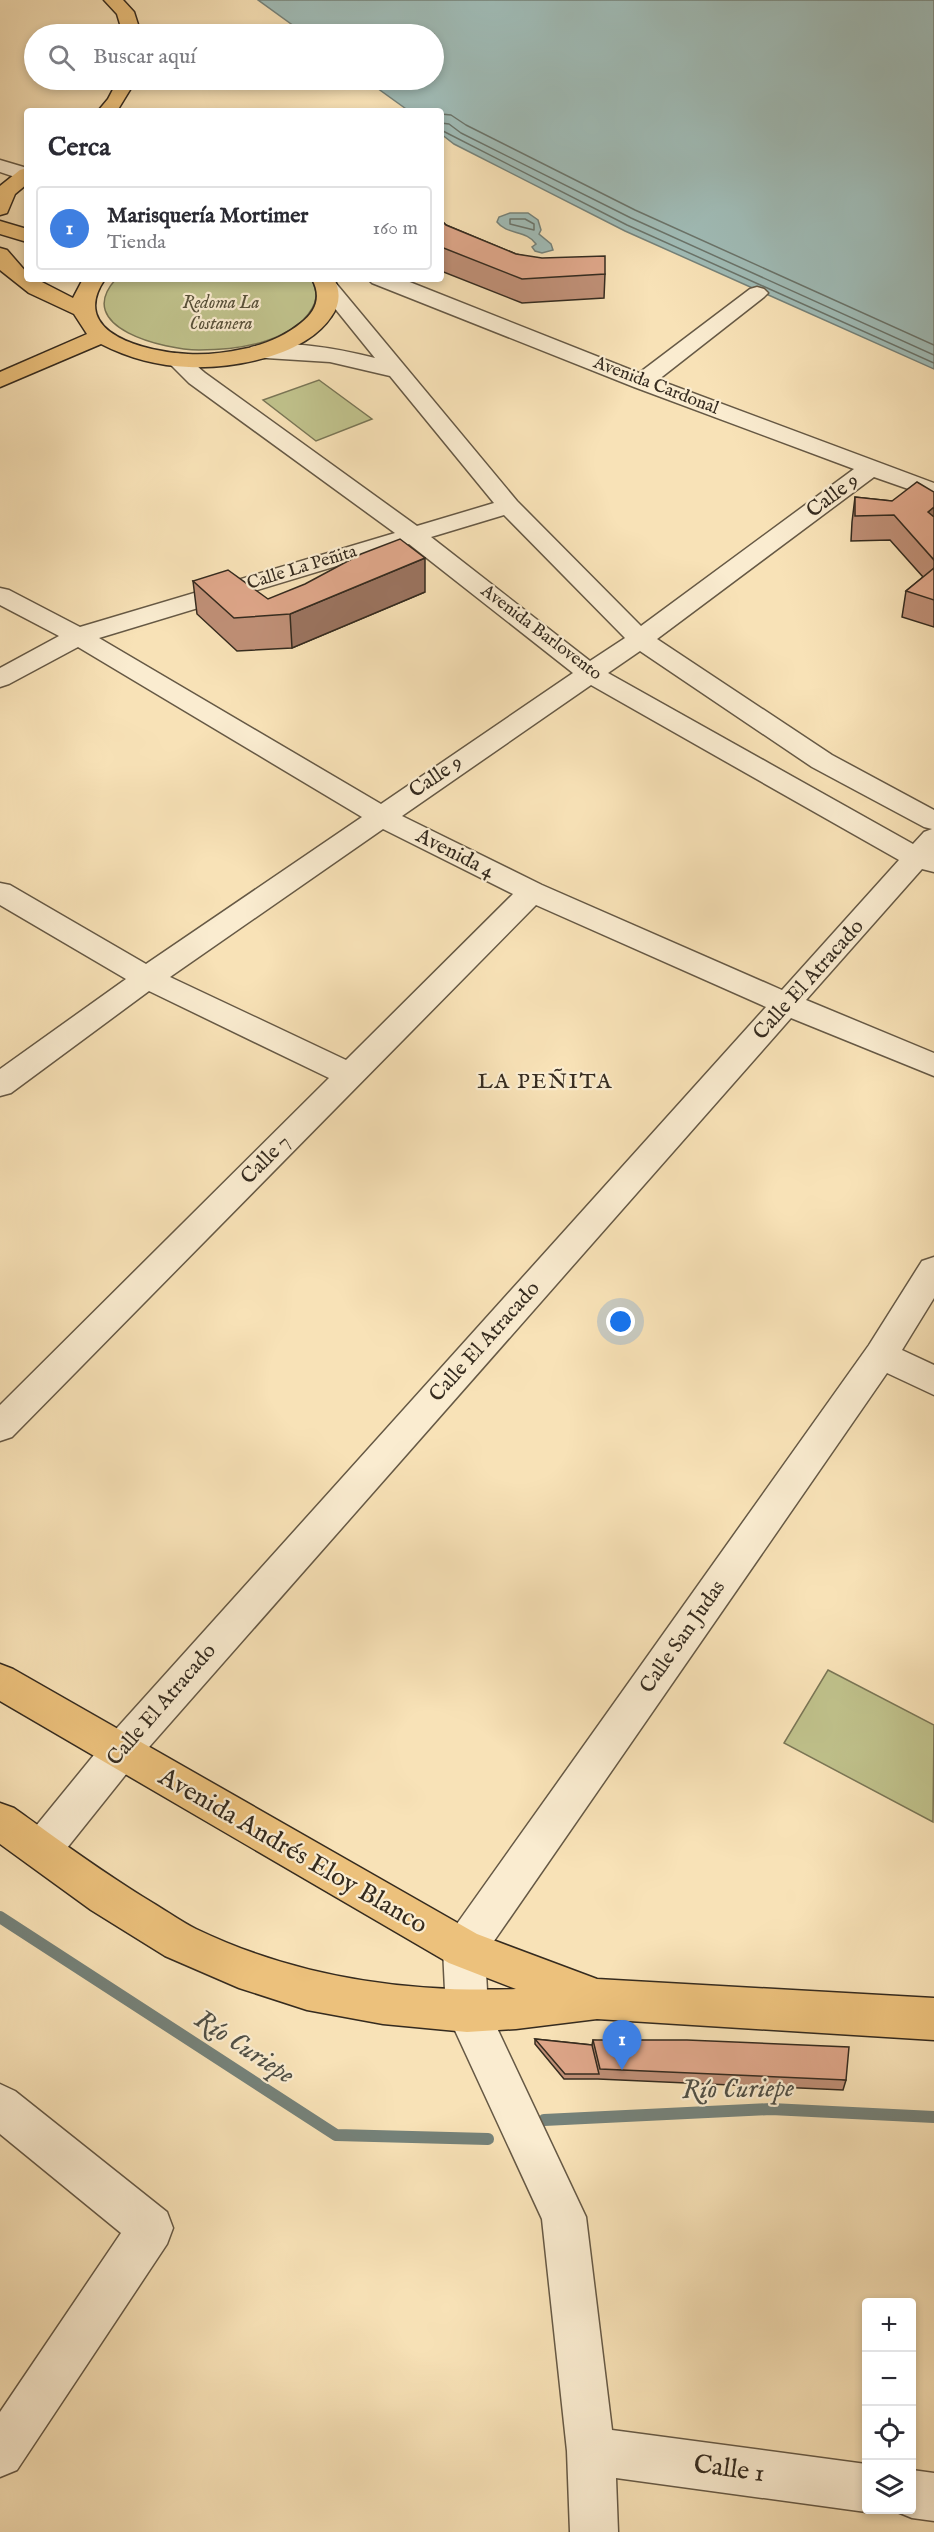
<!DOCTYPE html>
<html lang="es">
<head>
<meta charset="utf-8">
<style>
  :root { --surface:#fff; --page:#f7f7f7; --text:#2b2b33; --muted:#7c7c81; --line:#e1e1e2; --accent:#8f2418 }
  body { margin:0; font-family:"IM FELL English",serif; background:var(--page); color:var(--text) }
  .controls { position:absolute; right:18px; bottom:18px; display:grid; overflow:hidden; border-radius:6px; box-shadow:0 3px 9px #0003 }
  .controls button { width:54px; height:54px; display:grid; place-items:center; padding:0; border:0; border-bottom:2px solid var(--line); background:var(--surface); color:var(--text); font:30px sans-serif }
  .you { position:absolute; left:621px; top:1322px; width:21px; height:21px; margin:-15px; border:4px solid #fff; border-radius:50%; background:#1a73e8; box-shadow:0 0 0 9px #1a73e833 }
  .badge { display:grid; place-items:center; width:39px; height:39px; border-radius:50%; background:var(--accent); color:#fff; font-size:20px; font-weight:700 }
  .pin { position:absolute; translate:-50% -50px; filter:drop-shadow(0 2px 3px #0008) }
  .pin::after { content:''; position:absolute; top:32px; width:21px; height:18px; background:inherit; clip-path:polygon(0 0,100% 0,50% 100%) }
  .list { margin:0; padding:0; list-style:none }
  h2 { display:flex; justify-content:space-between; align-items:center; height:78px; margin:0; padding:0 24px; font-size:26px }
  h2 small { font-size:20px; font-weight:400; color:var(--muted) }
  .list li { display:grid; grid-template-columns:39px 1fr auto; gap:18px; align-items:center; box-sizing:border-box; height:84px; margin:0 12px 12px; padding:0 12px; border:2px solid var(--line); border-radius:6px }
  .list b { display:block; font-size:22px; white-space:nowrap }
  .list p { margin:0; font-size:20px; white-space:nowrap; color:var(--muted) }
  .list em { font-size:20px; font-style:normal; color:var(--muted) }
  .icon { flex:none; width:33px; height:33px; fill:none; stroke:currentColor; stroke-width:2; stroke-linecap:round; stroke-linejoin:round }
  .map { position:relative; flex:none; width:934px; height:2532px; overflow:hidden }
  .search { position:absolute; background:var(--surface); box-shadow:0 3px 9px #0003; left:24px; top:24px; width:420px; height:66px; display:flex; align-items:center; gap:15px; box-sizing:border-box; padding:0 21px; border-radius:33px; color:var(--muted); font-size:22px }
  .panel { position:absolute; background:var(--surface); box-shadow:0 3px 9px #0003; left:24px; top:108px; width:420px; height:174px; border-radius:6px }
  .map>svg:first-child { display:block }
</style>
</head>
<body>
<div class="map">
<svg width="934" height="2532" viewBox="0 0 934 2532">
  <rect width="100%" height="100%" fill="#f8e2b7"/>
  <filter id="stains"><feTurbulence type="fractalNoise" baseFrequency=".00333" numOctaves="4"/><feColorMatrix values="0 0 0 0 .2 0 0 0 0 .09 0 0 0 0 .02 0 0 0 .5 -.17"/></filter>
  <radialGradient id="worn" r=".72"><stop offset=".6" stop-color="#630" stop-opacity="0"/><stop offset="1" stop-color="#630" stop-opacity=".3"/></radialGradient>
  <!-- green -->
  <g fill="#c0c28c" stroke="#7a7656" stroke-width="1.5">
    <path d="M 116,279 L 312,279 C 313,284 317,291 316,297 C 315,306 309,314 303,320 C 277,344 234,350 199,350 C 166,350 71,328 116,279 Z"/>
    <path d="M 319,380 L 372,419 L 316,441 L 263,400 Z"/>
    <path d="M 828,1670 L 934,1725 L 933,1822 L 784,1743 Z"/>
  </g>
  <!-- water -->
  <g fill="#a0bcb7" stroke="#75827a" stroke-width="1.5">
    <path d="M 258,0 L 934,0 L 934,369 L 625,231 L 454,144 L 441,134 L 441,111 L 409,111 L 366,80 L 434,80 L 434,34 L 305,34 Z"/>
    <path d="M 510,213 L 528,213 L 538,220 L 541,230 L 539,234 L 551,244 L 553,250 L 542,253 L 535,251 L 532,247 L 536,244 C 527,230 507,235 497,222 L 499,217 Z"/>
  </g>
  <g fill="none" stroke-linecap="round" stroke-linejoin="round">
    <!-- shore -->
    <g stroke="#6a746b" stroke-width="1.5">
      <path d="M 441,114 L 451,115 L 466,125 L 635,210 L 934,345"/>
      <path d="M 441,123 L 449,124 L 461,133 L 631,218 L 934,355"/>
      <path d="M 441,130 L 627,225 L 934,363"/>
      <path d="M 510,219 L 525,219 L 534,224 L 534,230 L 510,224 Z"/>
    </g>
    <!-- stream -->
    <g stroke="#75827a" stroke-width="12">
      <path d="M 0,1917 L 336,2135 L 488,2139"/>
      <path d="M 544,2120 L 771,2109 L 934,2117"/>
    </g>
    <defs>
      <g id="minor">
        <path d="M 0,160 L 27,168 L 27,181 L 0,172 Z"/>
        <path d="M 328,279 L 334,281 L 517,501 L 641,626 L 854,469 L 634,387 L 372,283 L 368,279 L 402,279 L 639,373 L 750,289 L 757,287 L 764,289 L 768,293 L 764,297 L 658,380 L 934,483 L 934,498 L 874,477 L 657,639 L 832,755 L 934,810 L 934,872 L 922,869 L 806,1000 L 934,1053 L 934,1076 L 791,1018 L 135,1763 L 55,1863 L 41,1869 L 27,1863 L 21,1850 L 27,1837 L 107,1739 L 766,1007 L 536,905 L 12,1437 L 0,1441 L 0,1405 L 329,1078 L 149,991 L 11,1093 L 0,1096 L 0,1069 L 126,979 L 0,905 L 0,883 L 10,885 L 146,964 L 362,817 L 78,647 L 9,684 L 0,687 L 0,668 L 59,636 L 0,605 L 0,588 L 9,590 L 80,627 L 395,533 L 189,383 L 165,359 L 168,354 C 185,350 193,363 205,373 L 417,526 L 494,503 L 390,376 L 330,362 L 251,357 L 248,352 L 251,347 C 286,339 340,349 375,358 L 316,285 L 320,281 ZM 504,515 L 625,638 L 590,661 L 431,537 ZM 409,544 L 573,673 L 381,804 L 99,638 ZM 640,651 L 812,767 L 924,827 L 932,829 L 924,832 L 913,844 L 608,673 ZM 591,685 L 899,860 L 782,990 L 542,885 L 402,816 ZM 383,829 L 513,894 L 346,1060 L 170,977 Z"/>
        <path d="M 934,1257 L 934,1298 L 902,1350 L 934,1365 L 934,1395 L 887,1373 L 485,1954 L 488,2009 L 586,2217 L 612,2430 L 866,2464 L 866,2510 L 872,2510 L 866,2512 L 616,2478 L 618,2532 L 570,2532 L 567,2451 L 542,2219 L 446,2011 L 443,1949 L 449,1935 L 869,1345 L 922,1261 Z"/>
        <path d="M 0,2084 L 15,2091 L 167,2212 L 173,2228 L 167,2244 L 17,2470 L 0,2477 L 0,2412 L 121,2233 L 0,2134 Z"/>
        <path d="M 912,2470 L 934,2473 L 934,2521 L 912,2518 L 895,2511 L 912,2510 Z"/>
      </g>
      <g id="major">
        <path d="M 104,0 L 123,0 L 134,12 L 141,34 L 123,34 L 117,14 Z"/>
        <path d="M 118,80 L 136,80 L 117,111 L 98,111 L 108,99 Z"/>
        <path d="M 27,168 L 27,184 L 15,194 L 7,213 L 0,215 L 0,186 L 20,170 Z"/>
        <path d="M 0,221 L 27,229 L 27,242 L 0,234 Z"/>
        <path d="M 0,248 L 7,250 L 27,273 L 27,279 L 36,279 L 73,298 L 83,279 L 105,279 C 67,334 148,352 188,354 C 206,355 225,353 243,349 C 264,345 285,336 301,323 C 316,311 322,297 312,279 L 334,279 C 341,292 340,305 331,317 C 305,356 233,369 189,367 C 159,366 128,358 101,344 L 0,387 L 0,372 L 87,334 L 74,314 L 29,293 L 0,270 Z"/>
        <path d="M 0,1664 L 13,1669 L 477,1934 L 597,1979 L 934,1998 L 934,2040 L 597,2019 L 516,2029 L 467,2032 L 383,2024 L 307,2010 L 239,1988 L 165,1956 L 91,1910 L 0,1844 L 0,1803 L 14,1808 C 60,1841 105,1874 153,1903 C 168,1912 182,1922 196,1929 C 296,1977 407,1993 516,1989 L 449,1963 L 0,1701 Z"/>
      </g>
    </defs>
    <!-- minor casing -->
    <use href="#minor" stroke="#665945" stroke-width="3"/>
    <!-- major casing -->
    <use href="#major" stroke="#352b1f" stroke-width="3"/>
    <!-- minor -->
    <use href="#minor" fill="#faecd0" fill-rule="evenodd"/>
    <!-- major -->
    <use href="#major" fill="#ecc17c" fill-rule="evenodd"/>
  </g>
  <!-- wall -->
  <g fill="#bf8f76" stroke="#352b1f" stroke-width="1.5">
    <path d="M 441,220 L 446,225 L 516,254 L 605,274 L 604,298 L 522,303 L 441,271 Z"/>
    <path d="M 934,492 L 934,627 L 902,617 L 906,591 L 923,577 L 890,540 L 851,541 L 852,522 L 855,497 L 892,501 Z"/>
    <path d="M 193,581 L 268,599 L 425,592 L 292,648 L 237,651 L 197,614 Z"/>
    <path d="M 535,2039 L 592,2045 L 593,2040 L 846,2080 L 843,2090 L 598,2079 L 564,2079 L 535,2044 Z"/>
  </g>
  <!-- shaded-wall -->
  <g fill="#9b7460" stroke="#352b1f" stroke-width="1.5">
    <path d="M 934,507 L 934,528 L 928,512 Z"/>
    <path d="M 425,558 L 425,592 L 292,648 L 290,614 Z"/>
  </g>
  <!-- building -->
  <g fill="#dea689" stroke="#352b1f" stroke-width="1.5">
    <path d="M 441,220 L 446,225 L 516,254 L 542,258 L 605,256 L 605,274 L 522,279 L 441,247 Z"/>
    <path d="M 917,482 L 934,492 L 934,507 L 928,512 L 934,517 L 934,560 L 894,515 L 855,516 L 855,497 L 892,501 Z"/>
    <path d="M 400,539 L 425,558 L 290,614 L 234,618 L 193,581 L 228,570 L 268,599 L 305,584 L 361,554 Z"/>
    <path d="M 934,568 L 934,600 L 906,591 Z"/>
    <path d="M 535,2039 L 592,2045 L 599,2074 L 565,2074 Z"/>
    <path d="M 593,2040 L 687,2040 L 849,2047 L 846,2080 L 600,2069 Z"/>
  </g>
  <g text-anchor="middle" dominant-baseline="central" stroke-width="4.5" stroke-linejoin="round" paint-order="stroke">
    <!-- far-park labels -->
    <g font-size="18" font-style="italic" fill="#58513a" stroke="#faecd0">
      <text x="221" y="303">Redoma La<tspan x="221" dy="21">Costanera</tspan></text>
    </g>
    <!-- far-street labels -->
    <g font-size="18" fill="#352b1f" stroke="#faecd0">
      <text transform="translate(656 386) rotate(21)">Avenida Cardonal</text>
      <text transform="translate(302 568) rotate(-17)">Calle La Peñita</text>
      <text transform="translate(541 633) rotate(37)">Avenida Barlovento</text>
    </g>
    <!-- street labels -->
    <g font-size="21" fill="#352b1f" stroke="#faecd0">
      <text transform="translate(833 496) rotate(-37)">Calle 9</text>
      <text transform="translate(436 777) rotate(-34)">Calle 9</text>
      <text transform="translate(455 854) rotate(27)">Avenida 4</text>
      <text transform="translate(809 980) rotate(-48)">Calle El Atracado</text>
      <text transform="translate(266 1160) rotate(-45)">Calle 7</text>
      <text transform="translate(485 1342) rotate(-48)">Calle El Atracado</text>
      <text transform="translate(683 1637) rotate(-55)">Calle San Judas</text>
      <text transform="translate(162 1705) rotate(-49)">Calle El Atracado</text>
    </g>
    <!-- neighbourhood labels -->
    <g font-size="22" letter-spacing="1.5" fill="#352b1f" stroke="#faecd0">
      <text x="545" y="1082">LA PEÑITA</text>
    </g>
    <!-- near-street labels -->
    <g font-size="26" fill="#352b1f" stroke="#faecd0">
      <text transform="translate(293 1851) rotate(30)">Avenida Andrés Eloy Blanco</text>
      <text transform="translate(729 2469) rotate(8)">Calle 1</text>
    </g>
    <!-- near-water labels -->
    <g font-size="27" font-style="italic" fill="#504f45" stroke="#faecd0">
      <text transform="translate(244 2048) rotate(33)">Río Curiepe</text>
      <text transform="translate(738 2090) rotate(-1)">Río Curiepe</text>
    </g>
  </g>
  <rect width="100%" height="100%" filter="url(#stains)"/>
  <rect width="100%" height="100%" fill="url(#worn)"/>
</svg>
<div class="controls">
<button>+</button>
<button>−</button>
<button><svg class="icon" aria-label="locate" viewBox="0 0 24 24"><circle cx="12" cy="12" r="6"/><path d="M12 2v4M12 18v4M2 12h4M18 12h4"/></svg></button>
<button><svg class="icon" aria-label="layers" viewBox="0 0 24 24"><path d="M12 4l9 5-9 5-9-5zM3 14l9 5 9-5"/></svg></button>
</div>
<div class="you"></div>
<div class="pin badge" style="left:622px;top:2070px;background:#3f7fe0">1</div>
<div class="search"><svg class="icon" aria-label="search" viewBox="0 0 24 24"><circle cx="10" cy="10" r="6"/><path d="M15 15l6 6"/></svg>Buscar aquí</div>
<section class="panel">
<h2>Cerca<small></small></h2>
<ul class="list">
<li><span class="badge" style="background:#3f7fe0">1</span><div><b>Marisquería Mortimer</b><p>Tienda</p></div><em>160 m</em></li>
</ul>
</section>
</div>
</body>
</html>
